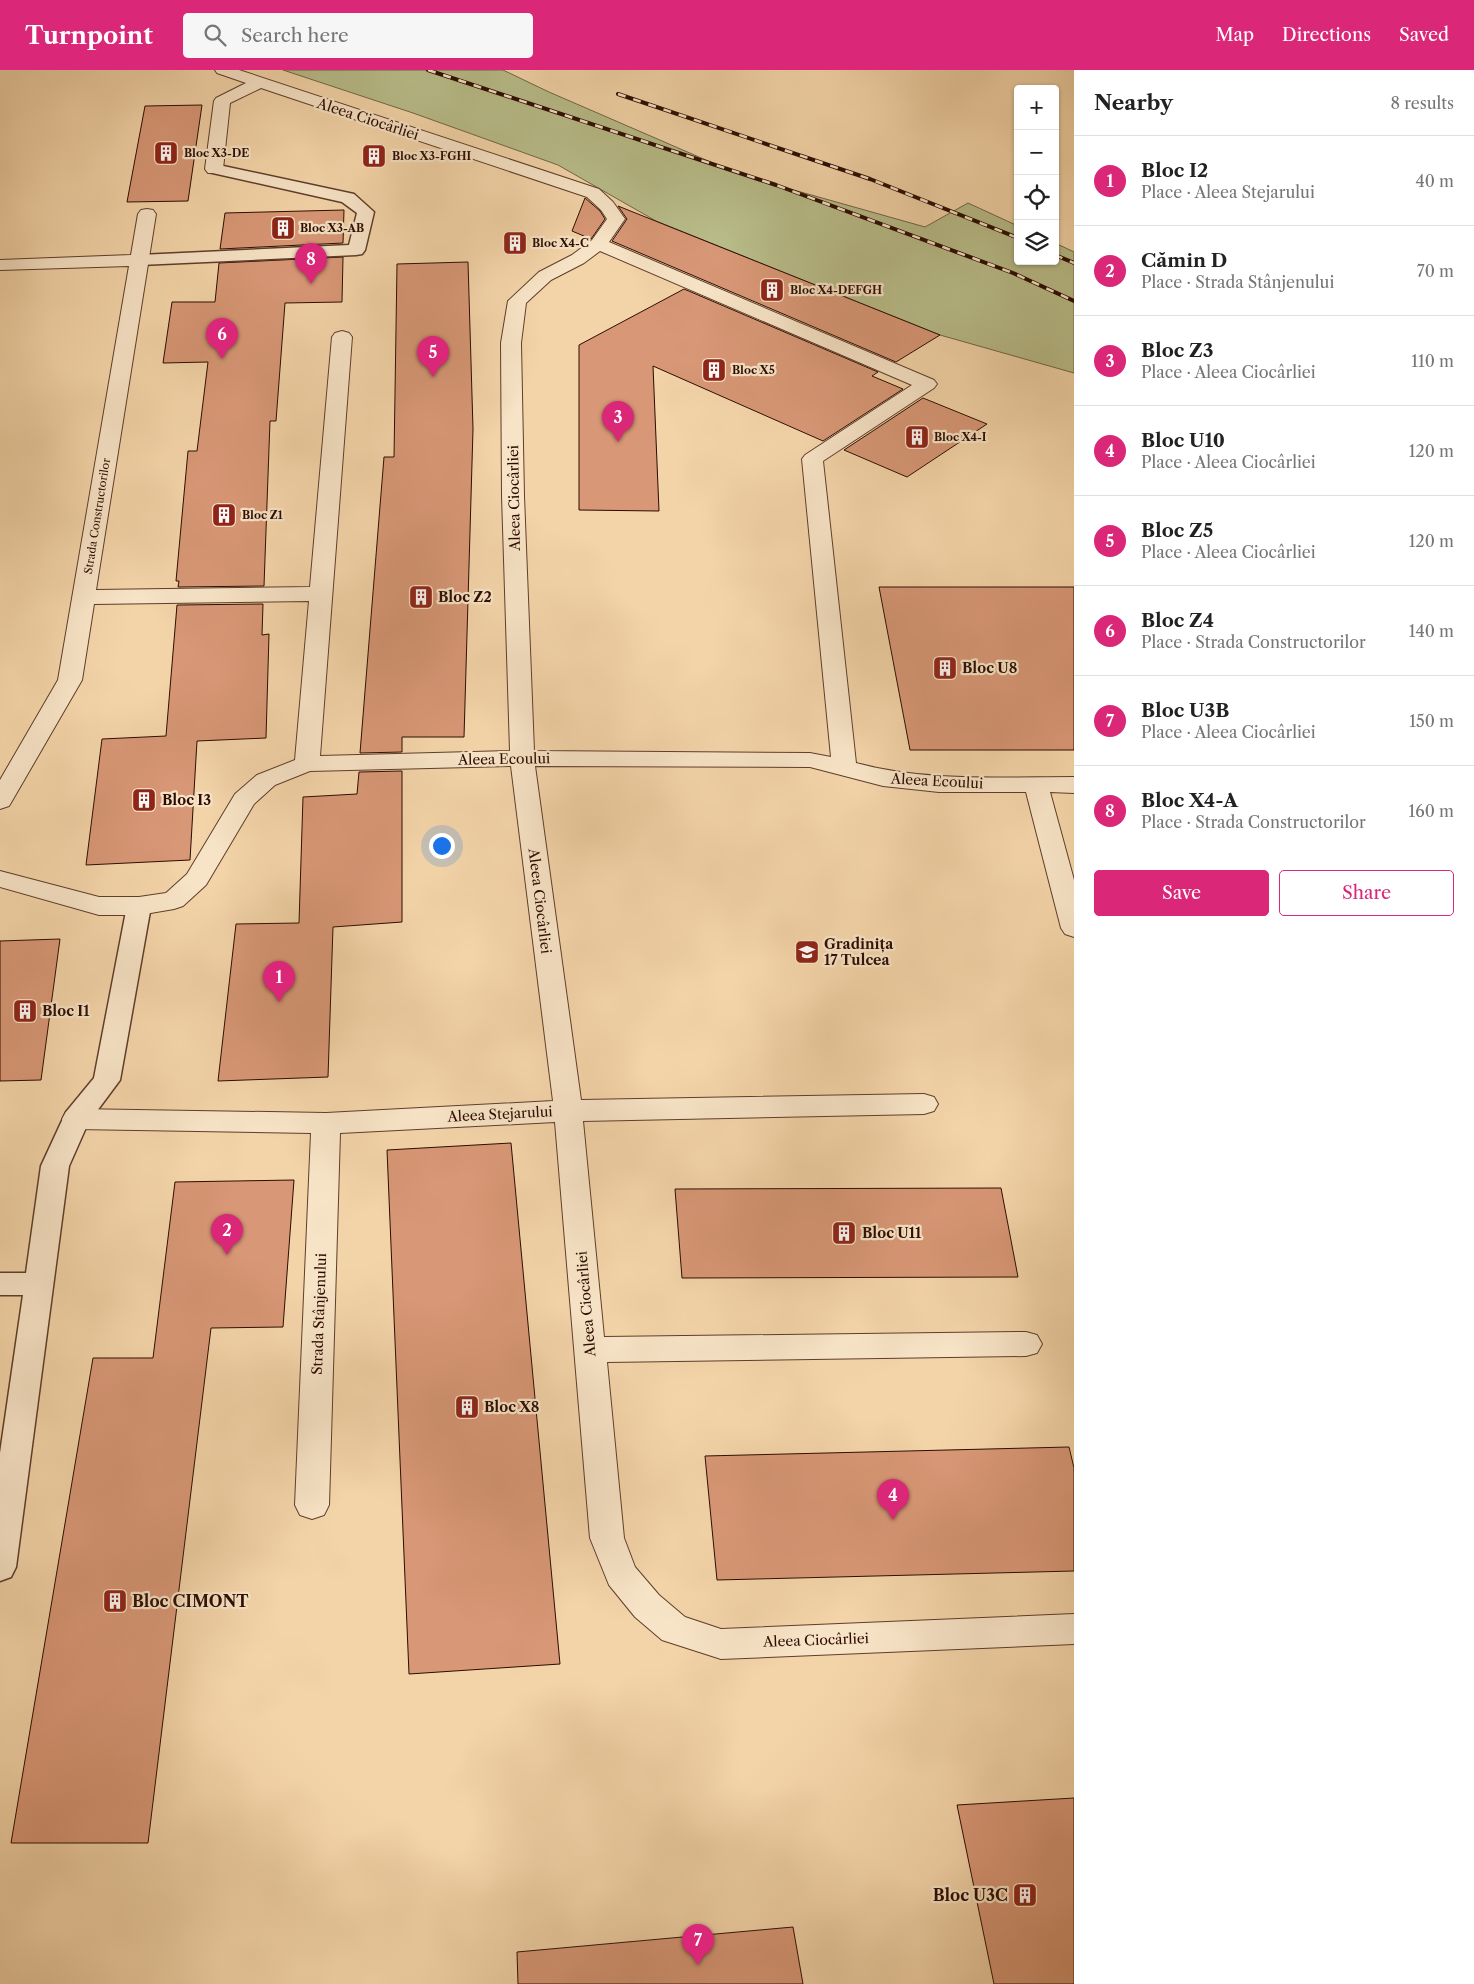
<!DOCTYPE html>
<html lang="en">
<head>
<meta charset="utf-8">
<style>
  :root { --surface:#fff; --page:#f6f6f6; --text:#222; --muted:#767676; --line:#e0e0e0; --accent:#db2777 }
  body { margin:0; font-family:"Libre Caslon Text",serif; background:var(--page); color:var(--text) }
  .controls { position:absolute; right:15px; top:15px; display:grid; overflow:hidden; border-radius:5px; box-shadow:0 1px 4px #0004 }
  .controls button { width:45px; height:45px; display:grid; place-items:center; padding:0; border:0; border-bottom:1px solid var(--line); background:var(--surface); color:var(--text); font:25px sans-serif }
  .you { position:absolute; left:441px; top:775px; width:18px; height:18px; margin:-12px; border:4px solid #fff; border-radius:50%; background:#1a73e8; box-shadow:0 0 0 8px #1a73e833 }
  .badge { display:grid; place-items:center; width:32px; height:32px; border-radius:50%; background:var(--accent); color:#fff; font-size:16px; font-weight:700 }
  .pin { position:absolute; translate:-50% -41px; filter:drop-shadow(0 1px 2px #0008) }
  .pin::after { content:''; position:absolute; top:26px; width:18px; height:15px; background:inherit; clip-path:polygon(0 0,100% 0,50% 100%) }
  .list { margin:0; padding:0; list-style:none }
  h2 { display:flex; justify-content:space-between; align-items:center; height:65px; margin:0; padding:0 20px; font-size:21px }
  h2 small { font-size:16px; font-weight:400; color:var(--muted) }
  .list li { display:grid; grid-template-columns:32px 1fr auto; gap:15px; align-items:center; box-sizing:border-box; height:90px; padding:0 20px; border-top:1px solid var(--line) }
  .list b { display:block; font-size:19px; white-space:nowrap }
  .list p { margin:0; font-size:16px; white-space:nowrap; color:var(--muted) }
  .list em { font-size:16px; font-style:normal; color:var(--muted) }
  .actions { display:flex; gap:10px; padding:15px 20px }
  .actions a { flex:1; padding:11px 0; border:1px solid var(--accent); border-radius:5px; text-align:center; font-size:18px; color:var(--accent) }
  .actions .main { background:var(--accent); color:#fff }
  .icon { flex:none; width:28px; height:28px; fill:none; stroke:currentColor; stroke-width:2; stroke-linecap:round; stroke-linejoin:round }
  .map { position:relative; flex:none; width:1074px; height:1914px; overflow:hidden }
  header { display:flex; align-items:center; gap:30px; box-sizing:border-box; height:70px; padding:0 25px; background:var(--accent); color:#fff }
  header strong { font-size:24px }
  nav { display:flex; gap:28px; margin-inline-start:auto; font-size:18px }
  .search { width:350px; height:45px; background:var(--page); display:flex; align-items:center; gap:12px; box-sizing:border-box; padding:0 18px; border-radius:5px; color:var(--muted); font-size:19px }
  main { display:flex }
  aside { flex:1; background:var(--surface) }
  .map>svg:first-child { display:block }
</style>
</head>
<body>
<header>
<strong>Turnpoint</strong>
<div class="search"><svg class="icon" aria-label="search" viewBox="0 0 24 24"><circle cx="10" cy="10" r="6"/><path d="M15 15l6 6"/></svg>Search here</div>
<nav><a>Map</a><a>Directions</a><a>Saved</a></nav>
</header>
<main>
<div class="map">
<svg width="1074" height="1914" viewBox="0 0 1074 1914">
  <rect width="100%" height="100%" fill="#f3d4a8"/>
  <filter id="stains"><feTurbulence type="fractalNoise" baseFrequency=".004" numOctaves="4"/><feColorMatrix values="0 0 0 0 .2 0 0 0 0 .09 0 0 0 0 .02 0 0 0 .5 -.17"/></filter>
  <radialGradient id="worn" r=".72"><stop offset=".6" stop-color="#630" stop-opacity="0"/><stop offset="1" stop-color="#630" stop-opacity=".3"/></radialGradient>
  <!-- green -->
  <path fill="#b8bd8a" stroke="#726446" d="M 283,0 L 503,0 L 549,22 L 729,100 L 776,115 L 925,157 L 968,133 L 1018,156 L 1018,191 L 1055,191 L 1055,173 L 1074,182 L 1074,303 L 940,265 L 656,151 L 558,95 L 413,43 Z"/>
  <!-- building -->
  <g fill="#d89776" stroke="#2c0c01">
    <path d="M 202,35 L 188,131 L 127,132 L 145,36 Z"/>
    <path d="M 585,128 L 600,141 L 605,149 L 591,169 L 572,161 Z"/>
    <path d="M 618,136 L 940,265 L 896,292 L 612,171 L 627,149 Z"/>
    <path d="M 344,140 L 343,173 L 220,179 L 225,143 Z"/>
    <path d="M 343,187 L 342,232 L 285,233 L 276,351 L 270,351 L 264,516 L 178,517 L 179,511 L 176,511 L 188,381 L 197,381 L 208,292 L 163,293 L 172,232 L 215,232 L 219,193 Z"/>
    <path d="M 468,192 L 473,359 L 464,667 L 402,667 L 402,682 L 360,683 L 384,387 L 394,387 L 397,194 Z"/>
    <path d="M 684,219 L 878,302 L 872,306 L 903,319 L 823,371 L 653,296 L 659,441 L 579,440 L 579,275 Z"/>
    <path d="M 923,328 L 987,354 L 907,407 L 844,380 Z"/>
    <path d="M 879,517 L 1074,517 L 1074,680 L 910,680 Z"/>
    <path d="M 263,534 L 262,565 L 269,564 L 266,668 L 197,671 L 190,790 L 86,795 L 102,669 L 166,666 L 177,535 Z"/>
    <path d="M 402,701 L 402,852 L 333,857 L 328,1007 L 218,1011 L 236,854 L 299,853 L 303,727 L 357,724 L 359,702 Z"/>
    <path d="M 60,869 L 41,1010 L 0,1011 L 0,871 Z"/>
    <path d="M 511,1073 L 560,1594 L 409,1604 L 387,1080 Z"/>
    <path d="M 294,1110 L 283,1257 L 211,1258 L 148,1773 L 11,1773 L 93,1288 L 153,1288 L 175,1112 Z"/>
    <path d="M 1001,1118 L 1018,1207 L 682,1208 L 675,1119 Z"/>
    <path d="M 1069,1377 L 1074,1398 L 1074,1501 L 717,1510 L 705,1386 Z"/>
    <path d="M 1074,1728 L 1074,1914 L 994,1914 L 957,1735 Z"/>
    <path d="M 793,1857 L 803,1914 L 518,1914 L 517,1882 Z"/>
  </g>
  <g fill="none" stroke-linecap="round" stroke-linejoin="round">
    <defs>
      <g id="lane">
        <path d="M 214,94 L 354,124 L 374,142 L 365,180 L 362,184 L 356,185 L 140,195 L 134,194 L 131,190 L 134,186 L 140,185 L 349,175 L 357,143 L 342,132 L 208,102 L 206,99 L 208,96 Z"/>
        <path d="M 139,828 L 148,830 L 151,836 L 120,1010 L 88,1053 L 69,1096 L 16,1497 L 11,1507 L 0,1511 L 0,1383 L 23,1225 L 0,1225 L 0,1203 L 26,1203 L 41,1096 L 66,1042 L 94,1008 L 127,836 L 130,830 Z"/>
      </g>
      <path id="street" d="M 215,0 L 239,0 L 599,119 L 613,132 L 625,149 L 609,172 L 934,310 L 937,314 L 934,318 L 823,391 L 856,693 C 926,712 1001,707 1074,707 L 1074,723 L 1050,722 L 1074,810 L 1074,867 L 1065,864 L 1061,858 L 1026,722 L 939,722 L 883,716 L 810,697 L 535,696 L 581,1030 L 924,1024 L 934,1027 L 938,1034 L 934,1041 L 924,1044 L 583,1051 L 604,1267 L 1026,1262 L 1037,1265 L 1042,1274 L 1037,1283 L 1026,1286 L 607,1292 L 624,1468 L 635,1497 L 659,1525 L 685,1547 L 721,1559 L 1074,1544 L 1074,1574 L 721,1589 L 662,1570 L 635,1547 L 609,1515 L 590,1468 L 555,1052 L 340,1063 L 329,1435 L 324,1445 L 312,1449 L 300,1445 L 295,1435 L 311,1063 L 76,1059 L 66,1056 L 62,1049 L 66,1042 L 76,1039 L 326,1043 L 553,1031 L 511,696 L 310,701 L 275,715 L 254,734 L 206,815 L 183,836 L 174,839 L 139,845 L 99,845 L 0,817 L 0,801 L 99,827 L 139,827 L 166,823 L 187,804 L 235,724 L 257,705 L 295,690 L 309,531 L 94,534 L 82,610 L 12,731 L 9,736 L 0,739 L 0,710 L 58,610 L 129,196 L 0,200 L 0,190 L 131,185 L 138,144 L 141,140 L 147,139 L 153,140 L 156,144 L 96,520 L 310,517 L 332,267 L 335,263 L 342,261 L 349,263 L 352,267 L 320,686 L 510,681 L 502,426 L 501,273 L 508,231 L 539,202 L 572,185 L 592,170 L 607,149 L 601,140 L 587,127 L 261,18 L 230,33 L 223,99 L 220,103 L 208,103 L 205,99 L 214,31 L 216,28 L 246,13 L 217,3 ZM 600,181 L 912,315 L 805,385 L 802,389 L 831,687 L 810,683 L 534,681 L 524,426 L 521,273 L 526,233 L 551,210 L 584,193 Z"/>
    </defs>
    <!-- lane casing -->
    <use href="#lane" stroke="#5e3e2b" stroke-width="3"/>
    <!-- street casing -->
    <use href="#street" stroke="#5e3e2b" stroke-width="2"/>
    <!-- lane -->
    <use href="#lane" fill="#f7e3c6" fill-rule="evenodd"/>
    <!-- street -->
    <use href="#street" fill="#f7e3c6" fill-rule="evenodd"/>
    <defs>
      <g id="rail">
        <path d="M 428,0 L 776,115 L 1013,203 L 1074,231"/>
        <path d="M 618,24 L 870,109 L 1018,168"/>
        <path d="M 1055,185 L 1074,193"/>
      </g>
    </defs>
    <!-- rail casing -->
    <use href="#rail" stroke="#2c0c01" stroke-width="4"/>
    <!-- rail -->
    <use href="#rail" stroke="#f7e3c6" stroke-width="2.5" stroke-dasharray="8" stroke-linecap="butt"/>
  </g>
  <!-- icons -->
  <defs>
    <symbol id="building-square" viewBox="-11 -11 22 22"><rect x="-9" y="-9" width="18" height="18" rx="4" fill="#8f2418" stroke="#f7e3c6"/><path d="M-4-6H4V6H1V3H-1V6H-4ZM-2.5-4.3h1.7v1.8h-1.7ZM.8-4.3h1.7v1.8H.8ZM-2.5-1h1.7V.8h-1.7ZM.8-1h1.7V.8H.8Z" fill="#fff"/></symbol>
    <symbol id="school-square" viewBox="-11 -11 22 22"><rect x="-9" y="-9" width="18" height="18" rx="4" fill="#8f2418" stroke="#f7e3c6"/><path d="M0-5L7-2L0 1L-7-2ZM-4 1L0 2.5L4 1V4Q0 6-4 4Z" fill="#fff"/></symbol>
  </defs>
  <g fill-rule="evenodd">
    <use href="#building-square" x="152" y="69" width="28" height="28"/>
    <use href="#building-square" x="360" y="72" width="28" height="28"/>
    <use href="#building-square" x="269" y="144" width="28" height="28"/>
    <use href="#building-square" x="501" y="159" width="28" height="28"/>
    <use href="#building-square" x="758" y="206" width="28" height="28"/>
    <use href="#building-square" x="700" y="286" width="28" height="28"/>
    <use href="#building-square" x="903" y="353" width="28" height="28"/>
    <use href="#building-square" x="210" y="431" width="28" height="28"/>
    <use href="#building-square" x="407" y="513" width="28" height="28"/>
    <use href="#building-square" x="931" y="584" width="28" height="28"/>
    <use href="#building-square" x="130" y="716" width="28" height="28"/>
    <use href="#school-square" x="793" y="868" width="28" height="28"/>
    <use href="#building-square" x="11" y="927" width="28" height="28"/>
    <use href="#building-square" x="830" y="1149" width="28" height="28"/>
    <use href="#building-square" x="453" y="1323" width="28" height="28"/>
    <use href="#building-square" x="101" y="1517" width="28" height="28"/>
    <use href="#building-square" x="1011" y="1811" width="28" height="28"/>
  </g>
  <g text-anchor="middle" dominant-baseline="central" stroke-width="4.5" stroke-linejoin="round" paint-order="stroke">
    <!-- far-poi labels -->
    <g font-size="11" font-weight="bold" fill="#2c0c01" stroke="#f7e3c6" text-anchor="start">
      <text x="184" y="83">Bloc X3-DE</text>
      <text x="392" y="86">Bloc X3-FGHI</text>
      <text x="300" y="158">Bloc X3-AB</text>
      <text x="532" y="173">Bloc X4-C</text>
      <text x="790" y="220">Bloc X4-DEFGH</text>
      <text x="732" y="300">Bloc X5</text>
      <text x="934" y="367">Bloc X4-I</text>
      <text x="242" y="445">Bloc Z1</text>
    </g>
    <!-- far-street labels -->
    <g font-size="11" fill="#2c0c01" stroke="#f7e3c6">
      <text transform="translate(97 446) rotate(-81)">Strada Constructorilor</text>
    </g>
    <!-- street labels -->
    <g font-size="14" fill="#2c0c01" stroke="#f7e3c6">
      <text transform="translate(368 49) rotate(18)">Aleea Ciocârliei</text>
      <text transform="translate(514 428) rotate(-91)">Aleea Ciocârliei</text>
      <text transform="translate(504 689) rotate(-1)">Aleea Ecoului</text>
      <text transform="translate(937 711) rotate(3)">Aleea Ecoului</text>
      <text transform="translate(540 831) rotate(83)">Aleea Ciocârliei</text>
      <text transform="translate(500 1044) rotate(-3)">Aleea Stejarului</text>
      <text transform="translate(586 1234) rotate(-95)">Aleea Ciocârliei</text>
      <text transform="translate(319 1244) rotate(-88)">Strada Stânjenului</text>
      <text transform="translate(816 1570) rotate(-2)">Aleea Ciocârliei</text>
    </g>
    <!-- poi labels -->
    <g font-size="14" font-weight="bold" fill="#2c0c01" stroke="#f7e3c6" text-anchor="start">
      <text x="438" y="527">Bloc Z2</text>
      <text x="962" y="598">Bloc U8</text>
      <text x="162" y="730">Bloc I3</text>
      <text x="824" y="874">Gradinița<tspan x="824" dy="16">17 Tulcea</tspan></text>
      <text x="42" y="941">Bloc I1</text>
      <text x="862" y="1163">Bloc U11</text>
      <text x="484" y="1337">Bloc X8</text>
    </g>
    <!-- near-poi labels -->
    <g font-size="16" font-weight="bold" fill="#2c0c01" stroke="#f7e3c6" text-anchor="start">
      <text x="132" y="1531">Bloc CIMONT</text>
      <text x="1008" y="1825" text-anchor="end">Bloc U3C</text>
    </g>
  </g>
  <rect width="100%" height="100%" filter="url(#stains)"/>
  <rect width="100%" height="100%" fill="url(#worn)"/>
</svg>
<div class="controls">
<button>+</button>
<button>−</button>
<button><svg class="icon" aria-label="locate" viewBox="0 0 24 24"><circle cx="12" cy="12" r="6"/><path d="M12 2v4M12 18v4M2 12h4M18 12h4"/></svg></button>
<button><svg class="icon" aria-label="layers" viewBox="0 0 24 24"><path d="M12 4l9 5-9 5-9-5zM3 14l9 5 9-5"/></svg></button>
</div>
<div class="you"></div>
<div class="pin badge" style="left:279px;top:932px">1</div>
<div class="pin badge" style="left:227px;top:1185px">2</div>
<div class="pin badge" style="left:618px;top:372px">3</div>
<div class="pin badge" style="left:893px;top:1450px">4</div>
<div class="pin badge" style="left:433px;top:307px">5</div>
<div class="pin badge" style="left:222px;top:289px">6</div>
<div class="pin badge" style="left:698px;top:1895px">7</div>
<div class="pin badge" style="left:311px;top:214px">8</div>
</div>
<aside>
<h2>Nearby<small>8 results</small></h2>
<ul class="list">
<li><span class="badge">1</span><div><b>Bloc I2</b><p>Place · Aleea Stejarului</p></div><em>40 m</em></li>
<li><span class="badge">2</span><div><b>Cămin D</b><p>Place · Strada Stânjenului</p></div><em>70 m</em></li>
<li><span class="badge">3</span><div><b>Bloc Z3</b><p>Place · Aleea Ciocârliei</p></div><em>110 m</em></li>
<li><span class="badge">4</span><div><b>Bloc U10</b><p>Place · Aleea Ciocârliei</p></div><em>120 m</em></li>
<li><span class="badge">5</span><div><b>Bloc Z5</b><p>Place · Aleea Ciocârliei</p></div><em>120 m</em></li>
<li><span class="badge">6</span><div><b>Bloc Z4</b><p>Place · Strada Constructorilor</p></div><em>140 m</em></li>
<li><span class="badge">7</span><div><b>Bloc U3B</b><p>Place · Aleea Ciocârliei</p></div><em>150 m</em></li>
<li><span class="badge">8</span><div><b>Bloc X4-A</b><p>Place · Strada Constructorilor</p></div><em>160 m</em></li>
</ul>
<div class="actions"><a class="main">Save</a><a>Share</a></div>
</aside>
</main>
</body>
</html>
